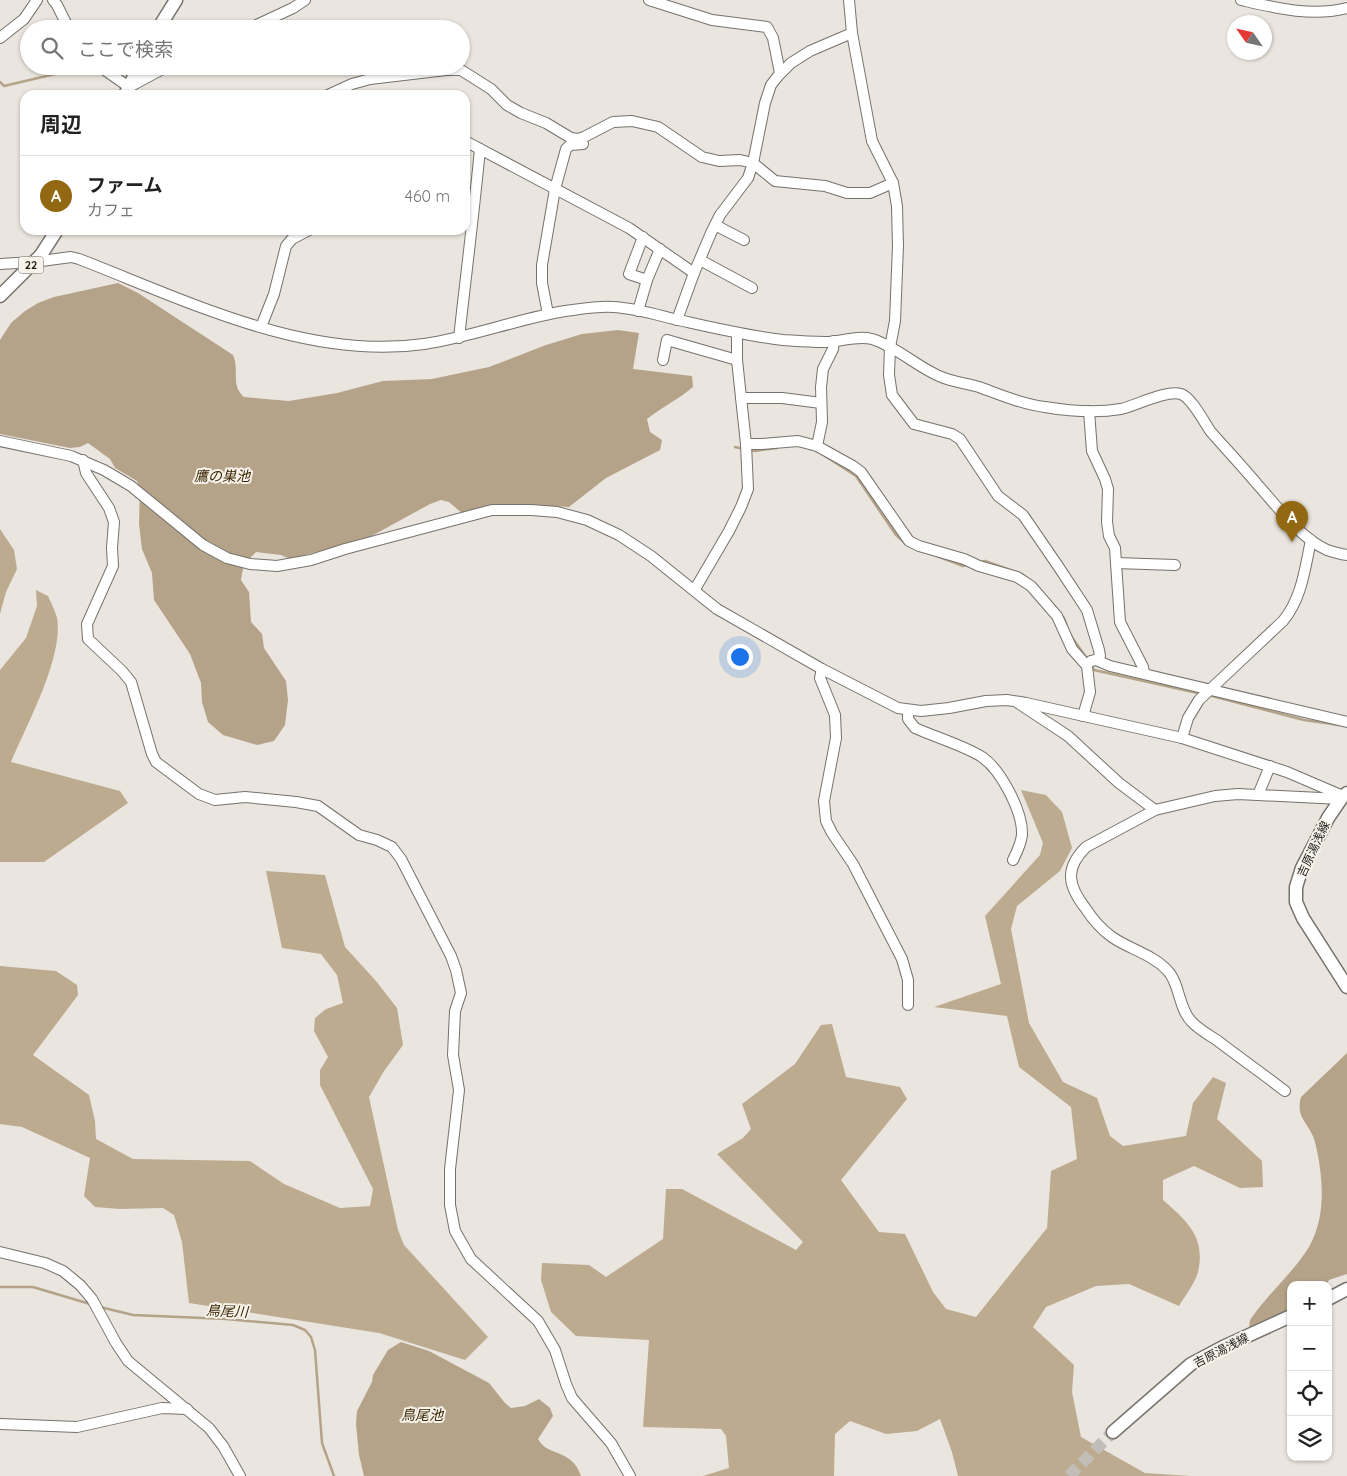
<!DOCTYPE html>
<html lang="ja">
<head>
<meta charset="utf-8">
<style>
  :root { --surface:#fff; --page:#f2f2f2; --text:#222; --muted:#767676; --line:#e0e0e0; --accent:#936813 }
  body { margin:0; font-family:Quicksand,"Noto Sans JP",sans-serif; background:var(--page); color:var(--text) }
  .controls { position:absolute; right:15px; bottom:15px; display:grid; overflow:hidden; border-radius:10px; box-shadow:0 1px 4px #0004 }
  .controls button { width:45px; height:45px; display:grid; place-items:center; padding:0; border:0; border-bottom:1px solid var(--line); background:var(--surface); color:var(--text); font:25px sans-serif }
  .compass { position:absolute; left:1227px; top:15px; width:45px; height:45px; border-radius:50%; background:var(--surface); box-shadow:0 1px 4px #0004; rotate:304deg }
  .you { position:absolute; left:739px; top:656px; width:18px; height:18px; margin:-12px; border:4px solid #fff; border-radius:50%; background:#1a73e8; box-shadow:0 0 0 8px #1a73e833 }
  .badge { display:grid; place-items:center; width:32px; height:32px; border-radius:50%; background:var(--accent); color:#fff; font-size:16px; font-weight:700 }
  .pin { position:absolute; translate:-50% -41px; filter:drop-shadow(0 1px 2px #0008) }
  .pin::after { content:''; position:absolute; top:26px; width:18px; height:15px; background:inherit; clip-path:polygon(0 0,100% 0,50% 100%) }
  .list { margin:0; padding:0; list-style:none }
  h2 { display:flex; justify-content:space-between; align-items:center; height:65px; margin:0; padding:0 20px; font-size:21px }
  h2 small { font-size:16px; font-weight:400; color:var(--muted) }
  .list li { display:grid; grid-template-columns:32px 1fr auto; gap:15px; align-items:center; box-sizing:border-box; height:80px; padding:0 20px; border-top:1px solid var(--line) }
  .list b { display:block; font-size:19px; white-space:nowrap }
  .list p { margin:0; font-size:16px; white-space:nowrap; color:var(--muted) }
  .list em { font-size:16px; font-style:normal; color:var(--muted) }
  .icon { flex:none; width:28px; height:28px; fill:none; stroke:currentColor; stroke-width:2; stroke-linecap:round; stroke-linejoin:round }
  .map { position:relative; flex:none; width:1347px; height:1476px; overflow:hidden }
  .search { position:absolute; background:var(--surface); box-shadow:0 1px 4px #0004; left:20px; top:20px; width:450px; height:55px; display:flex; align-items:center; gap:12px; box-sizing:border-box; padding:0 18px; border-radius:28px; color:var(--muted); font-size:19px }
  .panel { position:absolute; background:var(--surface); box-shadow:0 1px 4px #0004; left:20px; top:90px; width:450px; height:145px; border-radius:15px }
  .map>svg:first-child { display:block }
</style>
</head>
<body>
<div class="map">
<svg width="1347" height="1476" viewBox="0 0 1347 1476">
  <rect width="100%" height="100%" fill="#eae5de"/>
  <!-- forest -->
  <g fill="#bdab90">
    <path d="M 0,529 L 14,550 L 17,569 L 6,592 L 0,614 Z"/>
    <path d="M 36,590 L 48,596 C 51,603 55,610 57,618 C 64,657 26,726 11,762 L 120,791 L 128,803 L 44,862 L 0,862 L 0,670 L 26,638 L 37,606 Z"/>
    <path d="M 1021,790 L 1046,795 L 1062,812 L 1072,848 L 1060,871 L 1017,906 L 1011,929 L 1029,1023 L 1063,1082 L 1097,1098 L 1110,1136 L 1123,1146 L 1186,1136 L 1193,1103 L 1213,1077 L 1226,1083 L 1217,1119 L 1262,1161 L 1263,1187 L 1240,1188 L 1194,1166 L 1163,1180 L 1163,1200 C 1187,1221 1206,1237 1198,1272 C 1195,1283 1185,1296 1179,1306 L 1129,1284 L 1096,1286 L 1046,1307 L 1033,1327 L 1074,1365 L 1072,1392 L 1081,1437 L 1145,1473 L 1191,1476 L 958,1476 L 952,1452 L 940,1419 L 917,1431 L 886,1434 L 850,1421 L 835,1434 L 834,1476 L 703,1476 L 729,1468 L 726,1436 L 721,1429 L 643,1427 L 649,1340 L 576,1336 L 551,1312 L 541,1280 L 542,1263 L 589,1265 L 606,1277 L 663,1239 L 666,1189 L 682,1189 L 796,1250 L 803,1242 L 717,1154 L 743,1138 L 751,1129 L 742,1104 L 795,1064 L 821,1025 L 832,1024 L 846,1077 L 900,1087 L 907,1099 L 841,1180 L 879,1232 L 905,1234 L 933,1292 L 946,1309 L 976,1317 L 1047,1228 L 1051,1171 L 1077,1159 L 1071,1107 L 1019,1067 L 1007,1016 L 934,1007 L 1001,984 L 985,916 L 1040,855 L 1043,843 Z"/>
    <path d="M 266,871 L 325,875 L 345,947 L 376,981 L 397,1008 L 403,1045 L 384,1071 L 369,1097 L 398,1230 L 404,1245 L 488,1337 L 465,1360 L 379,1333 L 189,1303 L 182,1242 L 174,1215 L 163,1208 L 120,1209 L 95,1207 L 84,1196 L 90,1158 L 22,1127 L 0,1124 L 0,966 L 56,971 L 77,985 L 78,995 L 33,1055 L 89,1095 L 95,1121 L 96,1139 L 133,1159 L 250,1161 L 284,1184 L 340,1208 L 370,1206 L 373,1189 L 320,1085 L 320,1070 L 328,1057 L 314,1031 L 315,1018 L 326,1009 L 343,1003 L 337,975 L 321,954 L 282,948 Z"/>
  </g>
  <!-- water -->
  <g fill="#b5a389">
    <path d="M 118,283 L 138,293 L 233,355 C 240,371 230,385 244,397 L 289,401 L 337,393 L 383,381 L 432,379 L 489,367 L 546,345 L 582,334 L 618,330 L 639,333 L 633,369 L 692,376 L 693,387 C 679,399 662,407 647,419 L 650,432 L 662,440 L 660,450 L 606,478 L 569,507 L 510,504 L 490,506 L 463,514 L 449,502 L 441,500 L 430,504 L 368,538 L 290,559 L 281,555 L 256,552 C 247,561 242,567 241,580 L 249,592 L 251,622 L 262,634 L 264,648 L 286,681 L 288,700 L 285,725 L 274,741 L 257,745 L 223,735 L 208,722 L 202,702 L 201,683 L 190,654 L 154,600 L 152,573 L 142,549 L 139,524 L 140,488 L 137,481 L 115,468 L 110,459 L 88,443 L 80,447 L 70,448 L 0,434 L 0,340 L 11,323 L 25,311 L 38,303 L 54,297 Z"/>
    <path d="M 1347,1053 L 1347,1274 L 1329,1280 L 1326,1285 L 1291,1285 L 1291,1310 L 1249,1328 L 1250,1320 L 1258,1309 C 1273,1290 1297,1267 1309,1247 C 1327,1216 1323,1175 1315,1142 C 1310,1123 1295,1119 1301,1097 Z"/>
    <path d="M 401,1342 L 429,1351 L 489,1383 L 505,1403 L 511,1408 L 525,1406 L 539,1399 L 550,1408 L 553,1416 L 538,1439 C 547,1457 572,1448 581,1476 L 364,1476 L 359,1455 L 356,1424 L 357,1411 L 372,1382 L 373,1375 L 388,1350 Z"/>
  </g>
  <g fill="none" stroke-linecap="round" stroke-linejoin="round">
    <!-- stream -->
    <g stroke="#b5a389" stroke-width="2.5">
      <path d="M 109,68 L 117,68"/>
      <path d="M 0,82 L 4,86 L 89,66"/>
      <path d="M 735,447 L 743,449"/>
      <path d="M 748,450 L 755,451 L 777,448"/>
      <path d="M 825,456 L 856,476 L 896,535 L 905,543"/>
      <path d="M 937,556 L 963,566 L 967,565"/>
      <path d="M 980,562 L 985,561 L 1022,574 L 1030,580"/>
      <path d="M 1060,614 L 1064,618 L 1067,626"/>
      <path d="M 1071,636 L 1088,660"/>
      <path d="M 1091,665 L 1094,670 L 1202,694"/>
      <path d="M 1208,695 L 1304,720 L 1339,725"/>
      <path d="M 0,1287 L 33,1287 L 90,1304"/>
      <path d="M 100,1307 L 133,1315 L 226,1319 L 293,1325 L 305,1330 L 311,1337 L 315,1350 L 322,1443 L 334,1476"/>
    </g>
    <!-- major-tunnel -->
    <path stroke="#c1bdb7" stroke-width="12" stroke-dasharray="12 6" stroke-linecap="butt" d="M 1069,1476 L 1113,1432"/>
    <defs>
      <g id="minor">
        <path d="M 53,0 L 57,5 L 69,29"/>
        <path d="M 649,0 L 712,20 L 767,27 L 773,38 L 780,73"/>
        <path d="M 849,0 L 852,33 L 872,141 L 893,183 L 897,206 L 898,246 L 895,321 L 890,347 L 889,375 L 892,395 L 914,424 L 952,434 L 960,439 L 998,496 L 1023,515 L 1058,566 L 1087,610 L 1099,650 L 1100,656 L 1096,660"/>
        <path d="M 1241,0 C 1276,8 1311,17 1347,8"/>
        <path d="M 248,29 L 293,8 L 305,0"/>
        <path d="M 0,38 L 24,19 L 37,0"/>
        <path d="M 99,66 L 129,87 L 168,66"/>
        <path d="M 328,95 L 352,84 L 370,79 L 446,70 L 461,70 L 491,89 L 507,105 L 521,113 L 546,123 L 571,138 L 578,139 L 584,137 L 613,122 L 632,121 L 658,127 L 702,157 L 719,161 L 740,160 L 753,163 L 775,181 L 825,186 L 847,193 L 870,193 L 893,183"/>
        <path d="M 465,141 L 629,228 L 694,273"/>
        <path d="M 715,225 L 744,240"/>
        <path d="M 643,237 L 629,274 L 647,280"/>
        <path d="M 700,260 L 752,288"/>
        <path d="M 0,264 L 34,262 L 71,257 L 79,259 C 185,300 307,361 424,344 C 472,337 517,319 565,311 C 581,309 597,306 613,307 C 634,308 654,314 674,319 C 710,327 747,336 783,340 C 797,341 811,342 825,342 C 841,342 856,335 872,339 C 897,347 916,366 939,376 C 952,382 966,383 979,387 C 1001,395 1022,404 1045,407 C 1069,411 1097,413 1121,409 C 1137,405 1166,390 1181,394 C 1192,398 1204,422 1211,432 C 1226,449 1242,466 1257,484 C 1277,506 1299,537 1327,550 C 1333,552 1340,554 1347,555"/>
        <path d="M 638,311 L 647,280 L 660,249"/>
        <path d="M 548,314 L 542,283 L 542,265 L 555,189 L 566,149 L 570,145 L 583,144"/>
        <path d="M 677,320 L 694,273 L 711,233 L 720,215 L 748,178 L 753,163 L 765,103 L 771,85 L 778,76 L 791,63 L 810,51 L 852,33"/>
        <path d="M 261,327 L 274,294 L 286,246 L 292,239 L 309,230"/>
        <path d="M 459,338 C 466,275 474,212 480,149"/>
        <path d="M 663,360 L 667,340 L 737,360"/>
        <path d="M 741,398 L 782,398 L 821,403"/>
        <path d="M 1089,411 L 1092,451 L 1105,479 L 1108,489 L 1107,522 L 1109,536 L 1115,548 L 1120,622 L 1143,667 L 1144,673"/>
        <path d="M 0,441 L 71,456 L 104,470 L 131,486 L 203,545 L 227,558 L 250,564 L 277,566 L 311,560 L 345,549 L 492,510 L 531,510 L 557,512 L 587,520 L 619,535 L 651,556 L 717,609 L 822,669 L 898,708 L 921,711 L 949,708 L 986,701 L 1007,700 L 1026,703 L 1182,738 L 1287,772 L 1343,796"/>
        <path d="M 746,444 L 761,444 L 798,441 L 817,446 L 853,466 L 861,472 L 909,541 L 919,546 L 964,559 L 979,566 L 1017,577 L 1031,586 L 1057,616 L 1072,649 L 1087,666 L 1090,692 L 1083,716"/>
        <path d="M 817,446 L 822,422 L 821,387 L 823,369 L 833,349 L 834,341"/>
        <path d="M 83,460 L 86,473 L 109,508 L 114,522 L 112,548 L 113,566 L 87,624 L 88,639 L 122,671 L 131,682 L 152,754 L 156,762 L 199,794 L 215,800 L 245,797 L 296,802 L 318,806 L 359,835 L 377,840 L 392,847 L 401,859 L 451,956 L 456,970 L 461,993 L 455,1011 L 453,1055 L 459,1090 L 450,1169 L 450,1205 L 455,1231 L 471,1259 L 538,1321 L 555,1350 L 566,1384 L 572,1398 L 611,1443 L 630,1476"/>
        <path d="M 1116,563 L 1175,565"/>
        <path d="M 695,589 L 729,531 L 741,507 L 748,489 L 746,444 L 737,360 L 737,333"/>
        <path d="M 1091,661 L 1096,660 L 1110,666 L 1347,722"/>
        <path d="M 822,669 L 820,678 L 835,715 L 836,738 L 824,801 L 826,821 L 832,833 L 853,864 L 902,959 L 908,980 L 908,1005"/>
        <path d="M 1018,703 L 1068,736 L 1119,783 L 1155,810"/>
        <path d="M 908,710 L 908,719 L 915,728 C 935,737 965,746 982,757 C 1001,770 1023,812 1022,835 C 1021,844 1017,852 1013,860"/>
        <path d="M 1182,738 L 1188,718 L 1199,700 L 1283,621 C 1302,598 1305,568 1311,540"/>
        <path d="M 1258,795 L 1270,766"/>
        <path d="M 1285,1091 C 1263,1074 1240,1058 1218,1041 C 1209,1035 1198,1029 1191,1021 C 1178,1007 1180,983 1167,970 C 1152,954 1129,949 1112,937 C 1101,929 1093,920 1086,909 C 1068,886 1064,869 1086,847 L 1155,810 L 1215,796 L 1238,794 L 1341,799"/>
        <path d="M 0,1252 L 45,1263 L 63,1271 L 80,1285 L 92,1299 L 116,1343 L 128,1361 L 209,1428 L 223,1446 L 240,1476"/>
        <path d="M 0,1424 L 77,1427 L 162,1408 L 187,1409"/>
      </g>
      <g id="major">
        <path d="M 158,29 L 176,0"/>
        <path d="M 125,95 L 139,66"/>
        <path d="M 0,296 L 41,255 L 57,230"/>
        <path d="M 1347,793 L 1343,796 L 1328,818 L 1302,868 L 1296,887 L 1296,902 L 1303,918 L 1347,987"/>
        <path d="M 1328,1299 L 1347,1289"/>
        <path d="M 1113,1432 L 1191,1364 L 1223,1347 L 1291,1316"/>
      </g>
    </defs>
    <!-- minor casing -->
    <use href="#minor" stroke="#76726c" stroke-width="12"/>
    <!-- major casing -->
    <use href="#major" stroke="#76726c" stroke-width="15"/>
    <!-- minor -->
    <use href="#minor" stroke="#fff" stroke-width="10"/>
    <!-- major -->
    <use href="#major" stroke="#fff" stroke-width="12"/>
  </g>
  <g text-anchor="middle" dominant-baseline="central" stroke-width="4" stroke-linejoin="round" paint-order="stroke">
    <!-- shield labels -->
    <rect fill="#f7f3eb" stroke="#5f5c59" stroke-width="1" x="18.5" y="256.5" width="25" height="17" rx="4"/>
    <g font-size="11" font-weight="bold" fill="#1e1c1a">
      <text x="31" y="265">22</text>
    </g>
    <!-- street labels -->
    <g font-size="12" fill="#1e1c1a" stroke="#f7f3eb">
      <text transform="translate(1313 849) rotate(-65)">吉原湯浅線</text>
      <text transform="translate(1221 1350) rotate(-27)">吉原湯浅線</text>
    </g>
    <!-- water labels -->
    <g font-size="14" font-style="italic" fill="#392601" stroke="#f7f3eb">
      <text x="222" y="476">鷹の巣池</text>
      <text transform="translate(227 1311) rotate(3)">鳥尾川</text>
      <text x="422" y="1415">鳥尾池</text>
    </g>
  </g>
</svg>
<div class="controls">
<button>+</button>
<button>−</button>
<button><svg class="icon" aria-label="locate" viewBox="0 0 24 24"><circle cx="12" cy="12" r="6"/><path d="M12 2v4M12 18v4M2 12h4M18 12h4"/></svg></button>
<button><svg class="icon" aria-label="layers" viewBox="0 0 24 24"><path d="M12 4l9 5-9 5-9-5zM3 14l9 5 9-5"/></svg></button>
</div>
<svg class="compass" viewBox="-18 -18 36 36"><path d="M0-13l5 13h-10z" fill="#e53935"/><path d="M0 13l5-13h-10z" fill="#767676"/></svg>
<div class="you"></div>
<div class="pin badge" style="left:1292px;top:542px">A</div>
<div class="search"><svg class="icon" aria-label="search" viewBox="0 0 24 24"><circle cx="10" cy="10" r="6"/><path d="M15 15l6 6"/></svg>ここで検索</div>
<section class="panel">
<h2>周辺<small></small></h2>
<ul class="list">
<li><span class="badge">A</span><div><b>ファーム</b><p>カフェ</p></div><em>460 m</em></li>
</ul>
</section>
</div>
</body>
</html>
